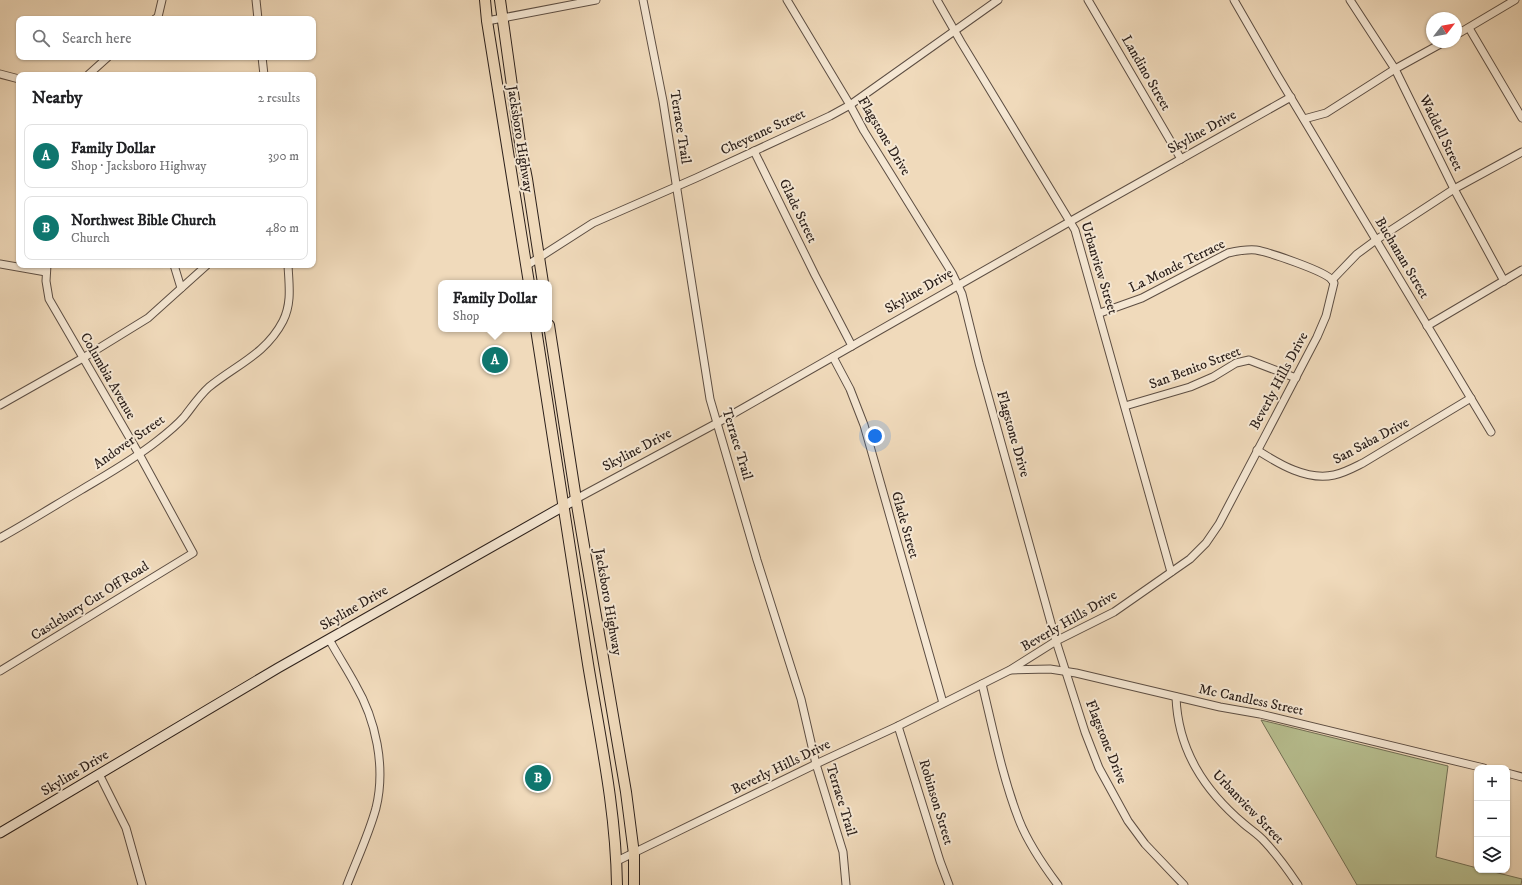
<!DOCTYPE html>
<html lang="en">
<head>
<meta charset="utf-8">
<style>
  :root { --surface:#fff; --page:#f2f2f2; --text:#202124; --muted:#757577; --line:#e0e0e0; --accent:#0f766e }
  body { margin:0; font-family:"IM FELL DW Pica",serif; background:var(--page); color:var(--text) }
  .controls { position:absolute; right:12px; bottom:12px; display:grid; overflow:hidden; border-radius:8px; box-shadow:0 1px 3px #0004 }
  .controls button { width:36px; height:36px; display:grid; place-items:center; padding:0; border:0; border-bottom:1px solid var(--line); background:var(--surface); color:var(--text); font:20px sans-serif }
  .compass { position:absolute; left:1426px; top:12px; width:36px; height:36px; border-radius:50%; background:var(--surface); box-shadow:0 1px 3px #0004; rotate:59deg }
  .you { position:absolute; left:875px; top:436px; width:14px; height:14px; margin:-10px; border:3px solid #fff; border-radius:50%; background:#1a73e8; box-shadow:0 0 0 6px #1a73e833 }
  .badge { display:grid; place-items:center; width:26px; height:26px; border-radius:50%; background:var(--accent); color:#fff; font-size:13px; font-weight:700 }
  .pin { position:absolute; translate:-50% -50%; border:2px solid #fff; box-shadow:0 1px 4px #0006 }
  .popup { position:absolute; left:438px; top:280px; width:114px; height:52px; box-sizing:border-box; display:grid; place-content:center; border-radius:8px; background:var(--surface); filter:drop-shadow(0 1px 3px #0005); font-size:13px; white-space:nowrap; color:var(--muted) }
  .popup b { font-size:15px; color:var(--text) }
  .popup::after { content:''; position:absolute; left:50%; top:100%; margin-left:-8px; border:8px solid transparent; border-top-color:var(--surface) }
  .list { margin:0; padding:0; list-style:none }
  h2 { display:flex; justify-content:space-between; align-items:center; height:52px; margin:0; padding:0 16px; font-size:17px }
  h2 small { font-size:13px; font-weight:400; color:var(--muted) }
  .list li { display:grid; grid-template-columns:26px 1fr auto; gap:12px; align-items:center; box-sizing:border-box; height:64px; margin:0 8px 8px; padding:0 8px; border:1px solid var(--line); border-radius:8px }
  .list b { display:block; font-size:15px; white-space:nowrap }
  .list p { margin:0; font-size:13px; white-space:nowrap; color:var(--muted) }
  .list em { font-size:13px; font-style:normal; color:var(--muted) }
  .icon { flex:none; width:22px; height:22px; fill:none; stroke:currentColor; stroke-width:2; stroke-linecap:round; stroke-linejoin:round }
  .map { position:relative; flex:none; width:1522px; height:885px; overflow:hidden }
  .search { position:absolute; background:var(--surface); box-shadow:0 1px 3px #0004; left:16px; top:16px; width:300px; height:44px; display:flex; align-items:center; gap:10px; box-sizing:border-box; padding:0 14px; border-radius:8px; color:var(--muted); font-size:15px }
  .panel { position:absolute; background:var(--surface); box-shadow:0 1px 3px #0004; left:16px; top:72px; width:300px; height:196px; border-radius:8px }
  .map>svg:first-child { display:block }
</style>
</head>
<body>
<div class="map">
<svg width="1522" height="885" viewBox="0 0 1522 885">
  <rect width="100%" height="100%" fill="#f0dabb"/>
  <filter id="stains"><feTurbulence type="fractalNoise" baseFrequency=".005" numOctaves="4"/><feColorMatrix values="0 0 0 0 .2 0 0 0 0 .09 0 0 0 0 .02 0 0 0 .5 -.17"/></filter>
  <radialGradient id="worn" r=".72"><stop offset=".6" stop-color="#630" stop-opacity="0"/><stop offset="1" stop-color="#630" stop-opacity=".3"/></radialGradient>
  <!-- green -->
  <path fill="#b8c091" stroke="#727056" d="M 1261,720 L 1448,766 L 1436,857 L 1477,868 L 1477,870 L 1486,870 L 1522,879 L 1521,885 L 1357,885 Z"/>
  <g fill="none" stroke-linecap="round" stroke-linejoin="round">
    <defs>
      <g id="street">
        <path d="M 256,0 L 258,19"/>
        <path d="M 643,0 L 663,101 L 710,399 L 757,560 L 801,699 L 816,764 L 843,852 L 846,885"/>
        <path d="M 787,0 L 850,105 L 864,131 L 952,273 L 962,294 L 979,363 L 1056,641 L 1085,732 L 1099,768 L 1128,821 L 1145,844 L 1184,885"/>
        <path d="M 937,0 L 961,42 L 1075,230 L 1171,572"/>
        <path d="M 1088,0 L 1181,159"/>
        <path d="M 1234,0 L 1276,73 L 1491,432"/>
        <path d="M 1350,0 L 1395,69 L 1454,189 L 1504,281"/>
        <path d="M 155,19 L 158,17 L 162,0"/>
        <path d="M 487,21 L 596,0"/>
        <path d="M 1469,28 L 1522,118"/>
        <path d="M 1456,35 L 1515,0"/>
        <path d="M 262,57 L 264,75"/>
        <path d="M 0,74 L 19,79"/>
        <path d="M 88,75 L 108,57"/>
        <path d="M 1304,119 L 1326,113 L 1395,69 L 1444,42"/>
        <path d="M 754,151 L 815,275 L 852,346"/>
        <path d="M 0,264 L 46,272"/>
        <path d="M 174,265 L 181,288"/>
        <path d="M 526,266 L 593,223 L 696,178 L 830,116 L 850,105 L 998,0"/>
        <path d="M 1332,280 L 1357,254 L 1376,240 L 1454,189 L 1522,152"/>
        <path d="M 1100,313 L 1142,298 L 1228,253 C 1237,251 1246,249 1256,250 C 1268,252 1325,271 1332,280"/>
        <path d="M 1427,326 L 1522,270"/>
        <path d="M 833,357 L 850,389 L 864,425 L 943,703"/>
        <path d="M 0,405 L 83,358 L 148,318 L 207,265"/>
        <path d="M 1125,406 L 1190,387 L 1213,377 L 1236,363 L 1249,360 L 1296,378"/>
        <path d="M 1257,450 C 1279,464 1307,481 1334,475 C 1344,473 1353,468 1363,463 L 1471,398"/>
        <path d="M 576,499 L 717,423 L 1071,221 L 1291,97"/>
        <path d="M 0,538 C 27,523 54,506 81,490 C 106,475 133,460 157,441 C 166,434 176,426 184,417 C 192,407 199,396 209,387 C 236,365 266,354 283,321 C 292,303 289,285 288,265"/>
        <path d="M 329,639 C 337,654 347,669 355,684 C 376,720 386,767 376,808 C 369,834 357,859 347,885"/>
        <path d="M 1011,670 L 1050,669 L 1076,673 L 1220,707 L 1260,714 L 1484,768"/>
        <path d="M 0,671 L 193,553 L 139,454 L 49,299 L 46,281 L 47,265"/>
        <path d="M 982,684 C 993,729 1002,776 1019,820 C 1028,843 1043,865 1058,885"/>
        <path d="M 1176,697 C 1178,750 1204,790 1244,824 C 1251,830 1259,835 1265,842 C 1277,855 1288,870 1298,885"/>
        <path d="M 898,726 L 940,861 L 949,885"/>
        <path d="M 1507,773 L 1522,777"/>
        <path d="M 99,774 L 126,828 L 142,885"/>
        <path d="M 617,861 L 816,764 L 898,726 L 1010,670 L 1056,641 L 1114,612 L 1190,559 L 1206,543 L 1219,524 L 1317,337 L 1326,316 L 1334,283 L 1332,280"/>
      </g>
      <path id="secondary" d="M 0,833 L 278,668 L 576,499"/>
      <g id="primary">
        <path d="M 485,0 L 487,21 L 529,283"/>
        <path d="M 500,0 L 520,143 L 527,179 L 543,283"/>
        <path d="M 549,325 L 576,499 L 626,792 L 634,854 L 634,885"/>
        <path d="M 536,329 C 554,440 570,552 588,664 C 600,737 616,810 617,885"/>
      </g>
    </defs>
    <!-- street casing -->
    <use href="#street" stroke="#5d4e43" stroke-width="9"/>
    <!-- secondary casing -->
    <use href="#secondary" stroke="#2c201b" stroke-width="11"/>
    <!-- primary casing -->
    <use href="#primary" stroke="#2c201b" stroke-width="12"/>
    <!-- street -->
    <use href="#street" stroke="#f5e7d3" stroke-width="7"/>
    <!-- secondary -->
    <use href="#secondary" stroke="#f5e7d3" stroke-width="9"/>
    <!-- primary -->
    <use href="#primary" stroke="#f0dabb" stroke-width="10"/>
  </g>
  <g text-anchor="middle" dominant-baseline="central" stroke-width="4" stroke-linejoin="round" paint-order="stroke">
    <!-- street labels -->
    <g font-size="14" fill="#2c201b" stroke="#f5e7d3">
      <text transform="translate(1146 73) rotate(60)">Landino Street</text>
      <text transform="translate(680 127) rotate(81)">Terrace Trail</text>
      <text transform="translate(763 132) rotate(-25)">Cheyenne Street</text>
      <text transform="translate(1202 132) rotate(-29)">Skyline Drive</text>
      <text transform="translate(1441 133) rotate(64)">Waddell Street</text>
      <text transform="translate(884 136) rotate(59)">Flagstone Drive</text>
      <text transform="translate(520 139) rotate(81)">Jacksboro Highway</text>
      <text transform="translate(798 211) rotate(64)">Glade Street</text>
      <text transform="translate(1402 258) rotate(59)">Buchanan Street</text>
      <text transform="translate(1177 266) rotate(-26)">La Monde Terrace</text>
      <text transform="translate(1099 268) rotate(73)">Urbanview Street</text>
      <text transform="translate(919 291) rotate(-30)">Skyline Drive</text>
      <text transform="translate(1195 368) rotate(-21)">San Benito Street</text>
      <text transform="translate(108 376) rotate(60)">Columbia Avenue</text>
      <text transform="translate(1279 381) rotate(-62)">Beverly Hills Drive</text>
      <text transform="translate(1013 434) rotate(74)">Flagstone Drive</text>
      <text transform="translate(1371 441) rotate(-28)">San Saba Drive</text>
      <text transform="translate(129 442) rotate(-35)">Andover Street</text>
      <text transform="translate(737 444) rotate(73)">Terrace Trail</text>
      <text transform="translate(637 450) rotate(-28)">Skyline Drive</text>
      <text transform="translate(905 525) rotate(74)">Glade Street</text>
      <text transform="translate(90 601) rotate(-32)">Castlebury Cut Off Road</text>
      <text transform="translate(608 602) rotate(80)">Jacksboro Highway</text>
      <text transform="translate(354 608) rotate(-30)">Skyline Drive</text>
      <text transform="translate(1069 621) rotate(-30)">Beverly Hills Drive</text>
      <text transform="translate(1251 700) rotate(12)">Mc Candless Street</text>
      <text transform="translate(1106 742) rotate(68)">Flagstone Drive</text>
      <text transform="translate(781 767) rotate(-26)">Beverly Hills Drive</text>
      <text transform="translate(75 773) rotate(-31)">Skyline Drive</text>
      <text transform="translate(841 800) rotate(73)">Terrace Trail</text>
      <text transform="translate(936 802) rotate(73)">Robinson Street</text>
      <text transform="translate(1248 807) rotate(46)">Urbanview Street</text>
    </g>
  </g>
  <rect width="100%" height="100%" filter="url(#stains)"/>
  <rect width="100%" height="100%" fill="url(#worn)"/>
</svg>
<div class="controls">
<button>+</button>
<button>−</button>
<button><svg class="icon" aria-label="layers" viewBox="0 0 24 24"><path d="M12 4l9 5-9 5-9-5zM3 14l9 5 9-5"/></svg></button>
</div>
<svg class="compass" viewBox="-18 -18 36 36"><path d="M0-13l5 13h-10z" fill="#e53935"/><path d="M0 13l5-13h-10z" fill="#757577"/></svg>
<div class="you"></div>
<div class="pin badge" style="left:495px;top:360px">A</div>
<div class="popup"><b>Family Dollar</b>Shop</div>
<div class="pin badge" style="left:538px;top:778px">B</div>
<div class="search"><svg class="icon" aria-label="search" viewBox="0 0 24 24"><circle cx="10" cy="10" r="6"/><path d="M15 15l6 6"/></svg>Search here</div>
<section class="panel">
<h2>Nearby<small>2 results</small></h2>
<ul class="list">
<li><span class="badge">A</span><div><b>Family Dollar</b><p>Shop · Jacksboro Highway</p></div><em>390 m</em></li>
<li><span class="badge">B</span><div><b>Northwest Bible Church</b><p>Church</p></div><em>480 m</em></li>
</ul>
</section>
</div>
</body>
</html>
